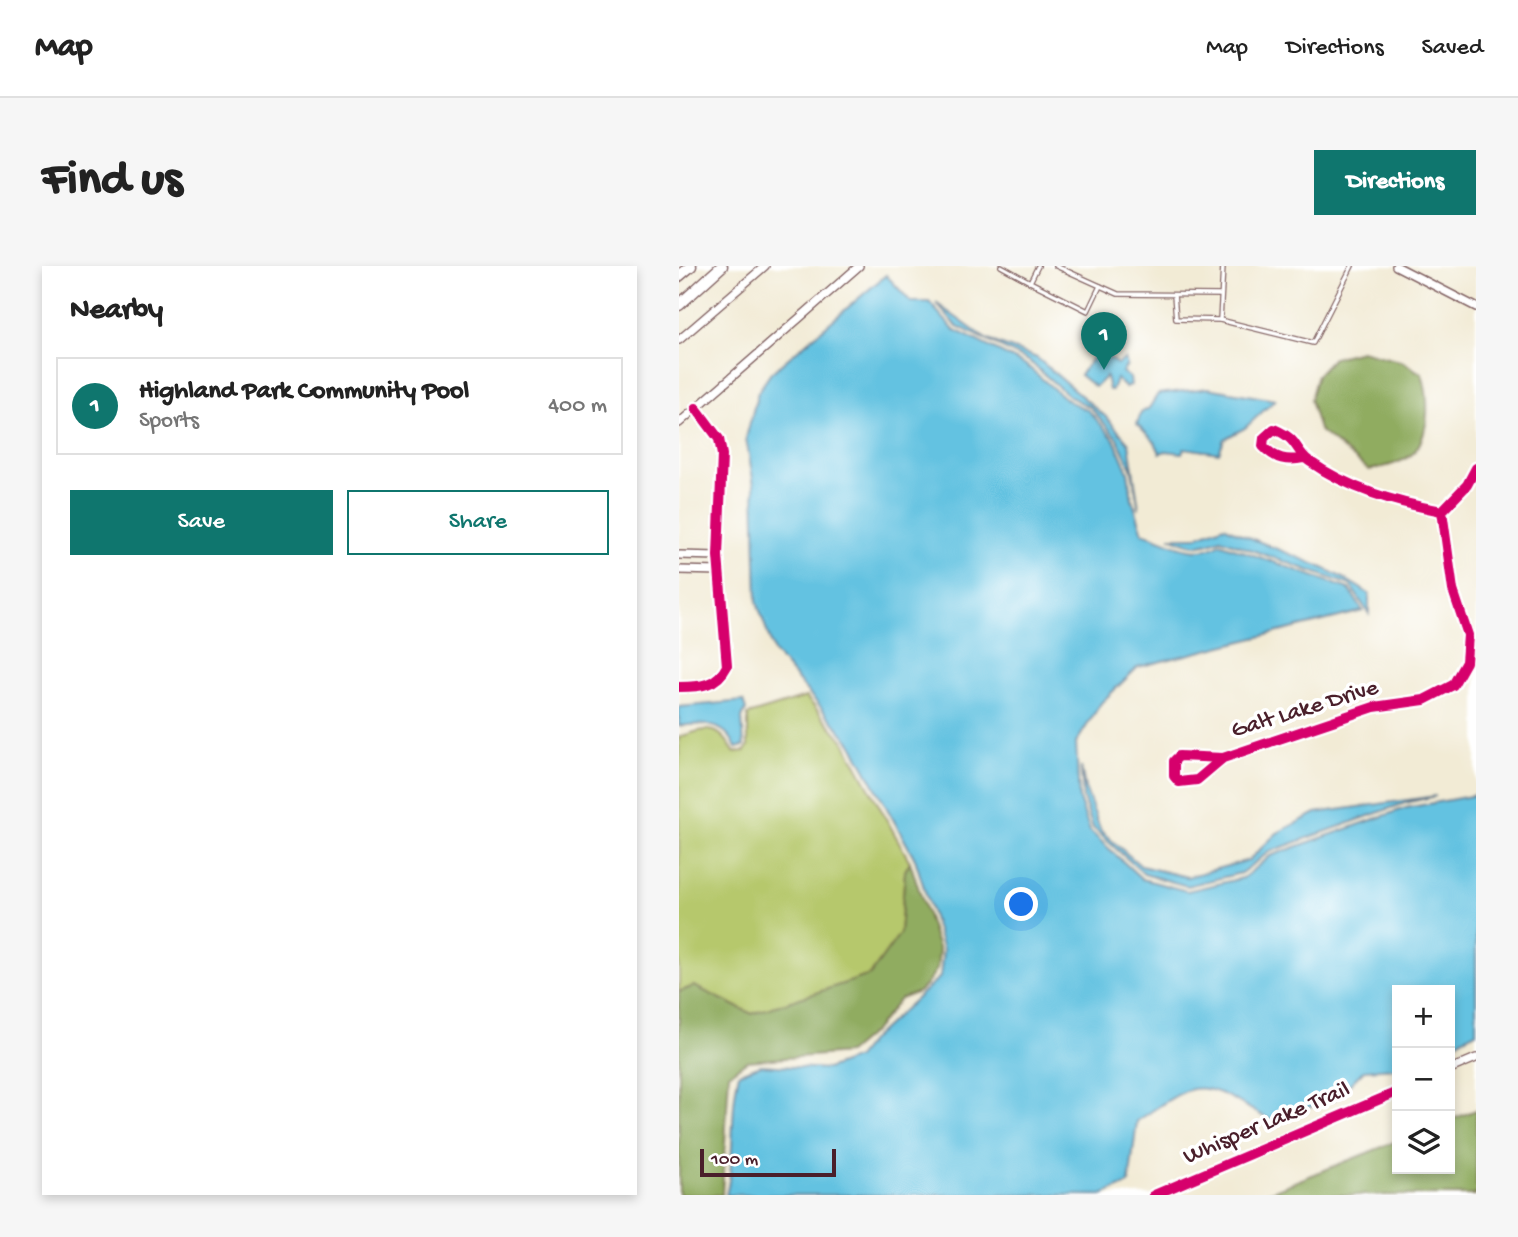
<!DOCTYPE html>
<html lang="en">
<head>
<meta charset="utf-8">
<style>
  :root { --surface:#fff; --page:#f6f6f6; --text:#222; --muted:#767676; --line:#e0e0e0; --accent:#0f766e }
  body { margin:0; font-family:"Gochi Hand",sans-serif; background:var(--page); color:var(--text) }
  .controls { position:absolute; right:21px; bottom:21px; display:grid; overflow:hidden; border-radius:0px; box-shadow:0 4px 10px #0003 }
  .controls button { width:63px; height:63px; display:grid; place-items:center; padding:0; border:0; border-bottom:2px solid var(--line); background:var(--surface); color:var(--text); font:35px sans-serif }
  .scale { position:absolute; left:21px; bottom:18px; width:136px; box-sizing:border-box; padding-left:7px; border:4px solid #4a1f2b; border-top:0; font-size:19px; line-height:24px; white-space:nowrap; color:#4a1f2b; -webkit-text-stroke:5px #fff; paint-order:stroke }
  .you { position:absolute; left:343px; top:639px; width:24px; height:24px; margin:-18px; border:5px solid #fff; border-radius:50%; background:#1a73e8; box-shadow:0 0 0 10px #1a73e833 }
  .badge { display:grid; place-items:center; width:46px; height:46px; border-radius:50%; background:var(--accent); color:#fff; font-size:23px; font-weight:700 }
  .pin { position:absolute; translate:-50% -58px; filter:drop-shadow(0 2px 4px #0008) }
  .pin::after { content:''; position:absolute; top:37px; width:24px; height:21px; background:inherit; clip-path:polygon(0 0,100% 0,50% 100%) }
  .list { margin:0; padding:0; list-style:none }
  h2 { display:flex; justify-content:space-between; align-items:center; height:91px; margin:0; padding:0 28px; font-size:30px }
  h2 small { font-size:23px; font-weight:400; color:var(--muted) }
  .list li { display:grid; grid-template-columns:46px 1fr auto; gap:21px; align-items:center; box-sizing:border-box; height:98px; margin:0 14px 14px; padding:0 14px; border:2px solid var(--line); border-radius:0px }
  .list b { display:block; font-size:26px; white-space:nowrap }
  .list p { margin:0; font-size:23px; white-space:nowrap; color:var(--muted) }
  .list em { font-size:23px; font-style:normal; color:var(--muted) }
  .actions { display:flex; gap:14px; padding:21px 28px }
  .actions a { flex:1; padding:16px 0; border:2px solid var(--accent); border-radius:0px; text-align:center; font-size:24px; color:var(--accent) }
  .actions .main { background:var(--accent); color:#fff }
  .icon { flex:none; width:38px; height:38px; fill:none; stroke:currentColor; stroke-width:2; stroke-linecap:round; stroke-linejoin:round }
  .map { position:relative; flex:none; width:797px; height:929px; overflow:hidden; border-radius:0px }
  header { display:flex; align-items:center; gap:42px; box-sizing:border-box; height:98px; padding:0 35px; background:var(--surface); border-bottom:2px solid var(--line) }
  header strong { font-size:33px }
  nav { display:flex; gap:38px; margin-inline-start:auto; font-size:24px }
  .intro { display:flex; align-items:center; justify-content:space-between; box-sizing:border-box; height:168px; padding:0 42px }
  h1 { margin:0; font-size:49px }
  .button { padding:18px 32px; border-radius:0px; background:var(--accent); color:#fff; font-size:24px; font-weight:700 }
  main { display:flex; gap:42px; padding:0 42px }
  aside { flex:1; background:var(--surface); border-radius:0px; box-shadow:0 4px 10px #0003 }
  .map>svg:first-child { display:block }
</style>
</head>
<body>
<header>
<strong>Map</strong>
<nav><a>Map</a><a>Directions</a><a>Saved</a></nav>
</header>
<div class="intro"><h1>Find us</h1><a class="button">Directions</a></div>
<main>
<aside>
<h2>Nearby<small></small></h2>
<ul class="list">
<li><span class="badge">1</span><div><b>Highland Park Community Pool</b><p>Sports</p></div><em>400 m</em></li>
</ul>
<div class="actions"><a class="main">Save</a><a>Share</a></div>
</aside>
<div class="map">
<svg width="797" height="929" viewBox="0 0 797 929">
  <rect width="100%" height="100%" fill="#fff"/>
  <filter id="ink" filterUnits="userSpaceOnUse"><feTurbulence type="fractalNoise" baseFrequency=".0143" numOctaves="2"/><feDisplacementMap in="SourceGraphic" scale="14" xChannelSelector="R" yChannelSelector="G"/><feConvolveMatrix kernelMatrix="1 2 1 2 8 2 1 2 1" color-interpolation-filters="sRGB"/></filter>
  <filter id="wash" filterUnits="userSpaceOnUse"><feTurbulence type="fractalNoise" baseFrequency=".00686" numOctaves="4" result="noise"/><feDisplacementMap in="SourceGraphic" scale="28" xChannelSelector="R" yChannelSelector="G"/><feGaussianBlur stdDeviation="1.57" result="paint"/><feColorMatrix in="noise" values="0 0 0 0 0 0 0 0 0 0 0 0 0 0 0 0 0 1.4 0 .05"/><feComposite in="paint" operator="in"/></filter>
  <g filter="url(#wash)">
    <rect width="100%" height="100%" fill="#f2ebd5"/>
    <!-- green -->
    <path fill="#b6c86c" stroke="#80744c" stroke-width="2" d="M 127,431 L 164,474 L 231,596 L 226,605 L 221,667 L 191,709 L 73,748 L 15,720 L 0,726 L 0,471 C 28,462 39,457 55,486 L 66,485 L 69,480 L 69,449 Z"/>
    <!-- forest -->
    <g fill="#90ac60" stroke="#6d6646" stroke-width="2">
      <path d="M 682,85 L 724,96 L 743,108 C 750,130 752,164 736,185 C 726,197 705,201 690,204 L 640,164 L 631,134 L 638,109 L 654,92 Z"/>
      <path d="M 231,596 L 260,685 L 258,703 L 247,719 L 240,726 L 221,733 L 195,765 L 169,787 L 68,795 L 50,808 L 43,929 L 0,929 L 0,726 L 15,720 L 73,748 L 191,709 L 221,667 L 226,605 Z"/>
      <path d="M 797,844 L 797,929 L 583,929 L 718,875 L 718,903 L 771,903 L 771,854 Z"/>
    </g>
    <!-- water -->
    <g fill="#63c2e1" stroke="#567086" stroke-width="2">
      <path d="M 207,9 L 232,36 L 250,36 L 274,63 L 347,99 L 389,135 L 409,144 L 435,173 L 449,206 L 453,233 L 464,267 C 489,275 518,294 541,277 L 670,323 L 684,345 L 459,401 L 422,437 L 397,477 L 400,533 L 411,565 L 463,613 L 508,625 L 564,612 L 591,590 L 727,542 L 797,529 L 797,766 L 771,779 L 771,724 L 718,724 L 718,802 L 685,804 L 656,833 L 592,854 C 568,844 538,816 510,824 C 493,829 474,845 458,855 L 450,918 L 423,929 L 47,929 C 57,889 50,848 60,807 L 82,799 L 148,803 L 178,792 L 193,773 L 261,711 L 264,684 L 236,593 L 172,477 L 95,386 L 78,336 L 75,219 L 67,172 L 79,126 L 92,107 Z"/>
      <path d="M 257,37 L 307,73 L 358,92 L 427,151 L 450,177 L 460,243 L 453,204 L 438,172 L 411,141 L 391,131 L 350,95 L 276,59 Z"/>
      <path d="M 420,83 L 438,98 L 446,93 L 448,99 L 443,106 L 451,112 L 452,119 L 446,121 L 437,113 L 433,124 L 430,124 L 427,110 L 416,121 L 401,109 Z"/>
      <path d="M 529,122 L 596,134 L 566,162 L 545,173 L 540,187 L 505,182 L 503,187 L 487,185 L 481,187 L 476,176 L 458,158 L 462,147 L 470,142 L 479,128 Z"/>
      <path d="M 545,260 C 593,284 647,297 690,328 L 690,348 L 671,319 L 542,273 C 519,282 515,281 491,271 L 517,271 Z"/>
      <path d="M 64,435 L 67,444 L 63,452 L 65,480 L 57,482 C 47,456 24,457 0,460 L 0,441 Z"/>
      <path d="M 402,501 L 406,522 L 422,565 L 462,600 L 508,611 L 570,594 L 598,567 L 637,547 L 757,530 L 726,537 L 590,586 L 562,607 L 508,620 L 465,608 L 414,562 L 404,532 Z"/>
    </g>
  </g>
  <g filter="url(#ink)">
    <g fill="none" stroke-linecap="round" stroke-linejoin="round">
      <defs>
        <g id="service">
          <path d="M 322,0 L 351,16 L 359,0"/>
          <path d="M 377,0 L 439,28 L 542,29"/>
          <path d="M 544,0 L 541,54 L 634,77 L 673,0"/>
          <path d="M 351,16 L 409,45 L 421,20"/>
          <path d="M 495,29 L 497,53 L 541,54"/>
        </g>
        <g id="minor">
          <path d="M 717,0 L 797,41"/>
          <path d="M 0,74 L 86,0"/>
          <path d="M 0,157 L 180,0"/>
          <path d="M 625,192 C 608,196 596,193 584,180 L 585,172 L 595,163 C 621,174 615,184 630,195 C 670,223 715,236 763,245"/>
          <path d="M 0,289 L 39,290"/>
          <path d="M 0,304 L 40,305"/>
          <path d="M 0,421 C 21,421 38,420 48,400 L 39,290 L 43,189 L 40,173 L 17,142"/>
          <path d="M 544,492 L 518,514 L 500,516 L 495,510 L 495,495 L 500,490 L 544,492 L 695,441 L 745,434 L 774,419 L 787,396 L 789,369 L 774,324 L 763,245 L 788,219 L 797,202"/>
          <path d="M 771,803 L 797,792"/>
          <path d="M 475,929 L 718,826"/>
        </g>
        <g id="secondary">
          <path d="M 0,10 L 12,0"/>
          <path d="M 0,39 L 43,0"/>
        </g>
      </defs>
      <!-- service casing -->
      <use href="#service" stroke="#856666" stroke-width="6"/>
      <!-- minor casing -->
      <use href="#minor" stroke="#856666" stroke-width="10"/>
      <!-- secondary casing -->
      <use href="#secondary" stroke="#856666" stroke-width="13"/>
      <!-- service -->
      <use href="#service" stroke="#fff" stroke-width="3.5"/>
      <!-- minor -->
      <use href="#minor" stroke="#fff" stroke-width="7"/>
      <!-- secondary -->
      <use href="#secondary" stroke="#fff" stroke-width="10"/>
      <defs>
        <g id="cycleway">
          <path d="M 625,192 C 608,196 596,193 584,180 L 585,172 L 595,163 C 621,174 615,184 630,195 C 670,223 715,236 763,245"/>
          <path d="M 0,421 C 21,421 38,420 48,400 L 39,290 L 43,189 L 40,173 L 17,142"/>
          <path d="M 544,492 L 518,514 L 500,516 L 495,510 L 495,495 L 500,490 L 544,492 L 695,441 L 745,434 L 774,419 L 787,396 L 789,369 L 774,324 L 763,245 L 788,219 L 797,202"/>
          <path d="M 475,929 L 718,826"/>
        </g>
      </defs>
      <!-- cycleway casing -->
      <use href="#cycleway" stroke="#fff" stroke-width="15"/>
      <!-- cycleway -->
      <use href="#cycleway" stroke="#d6006c" stroke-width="10"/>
    </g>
  </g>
  <g text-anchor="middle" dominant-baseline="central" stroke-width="7" stroke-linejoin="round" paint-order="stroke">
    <!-- street labels -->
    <g font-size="24" fill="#4a1f2b" stroke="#fff">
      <text transform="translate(626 444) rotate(-17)">Galt Lake Drive</text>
      <text transform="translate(588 858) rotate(-23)">Whisper Lake Trail</text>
    </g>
  </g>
</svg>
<div class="controls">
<button>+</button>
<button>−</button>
<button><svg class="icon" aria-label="layers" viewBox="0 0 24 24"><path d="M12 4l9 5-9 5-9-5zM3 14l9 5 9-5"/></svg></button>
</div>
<div class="scale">100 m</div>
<div class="you"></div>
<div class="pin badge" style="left:425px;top:104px">1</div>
</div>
</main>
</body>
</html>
